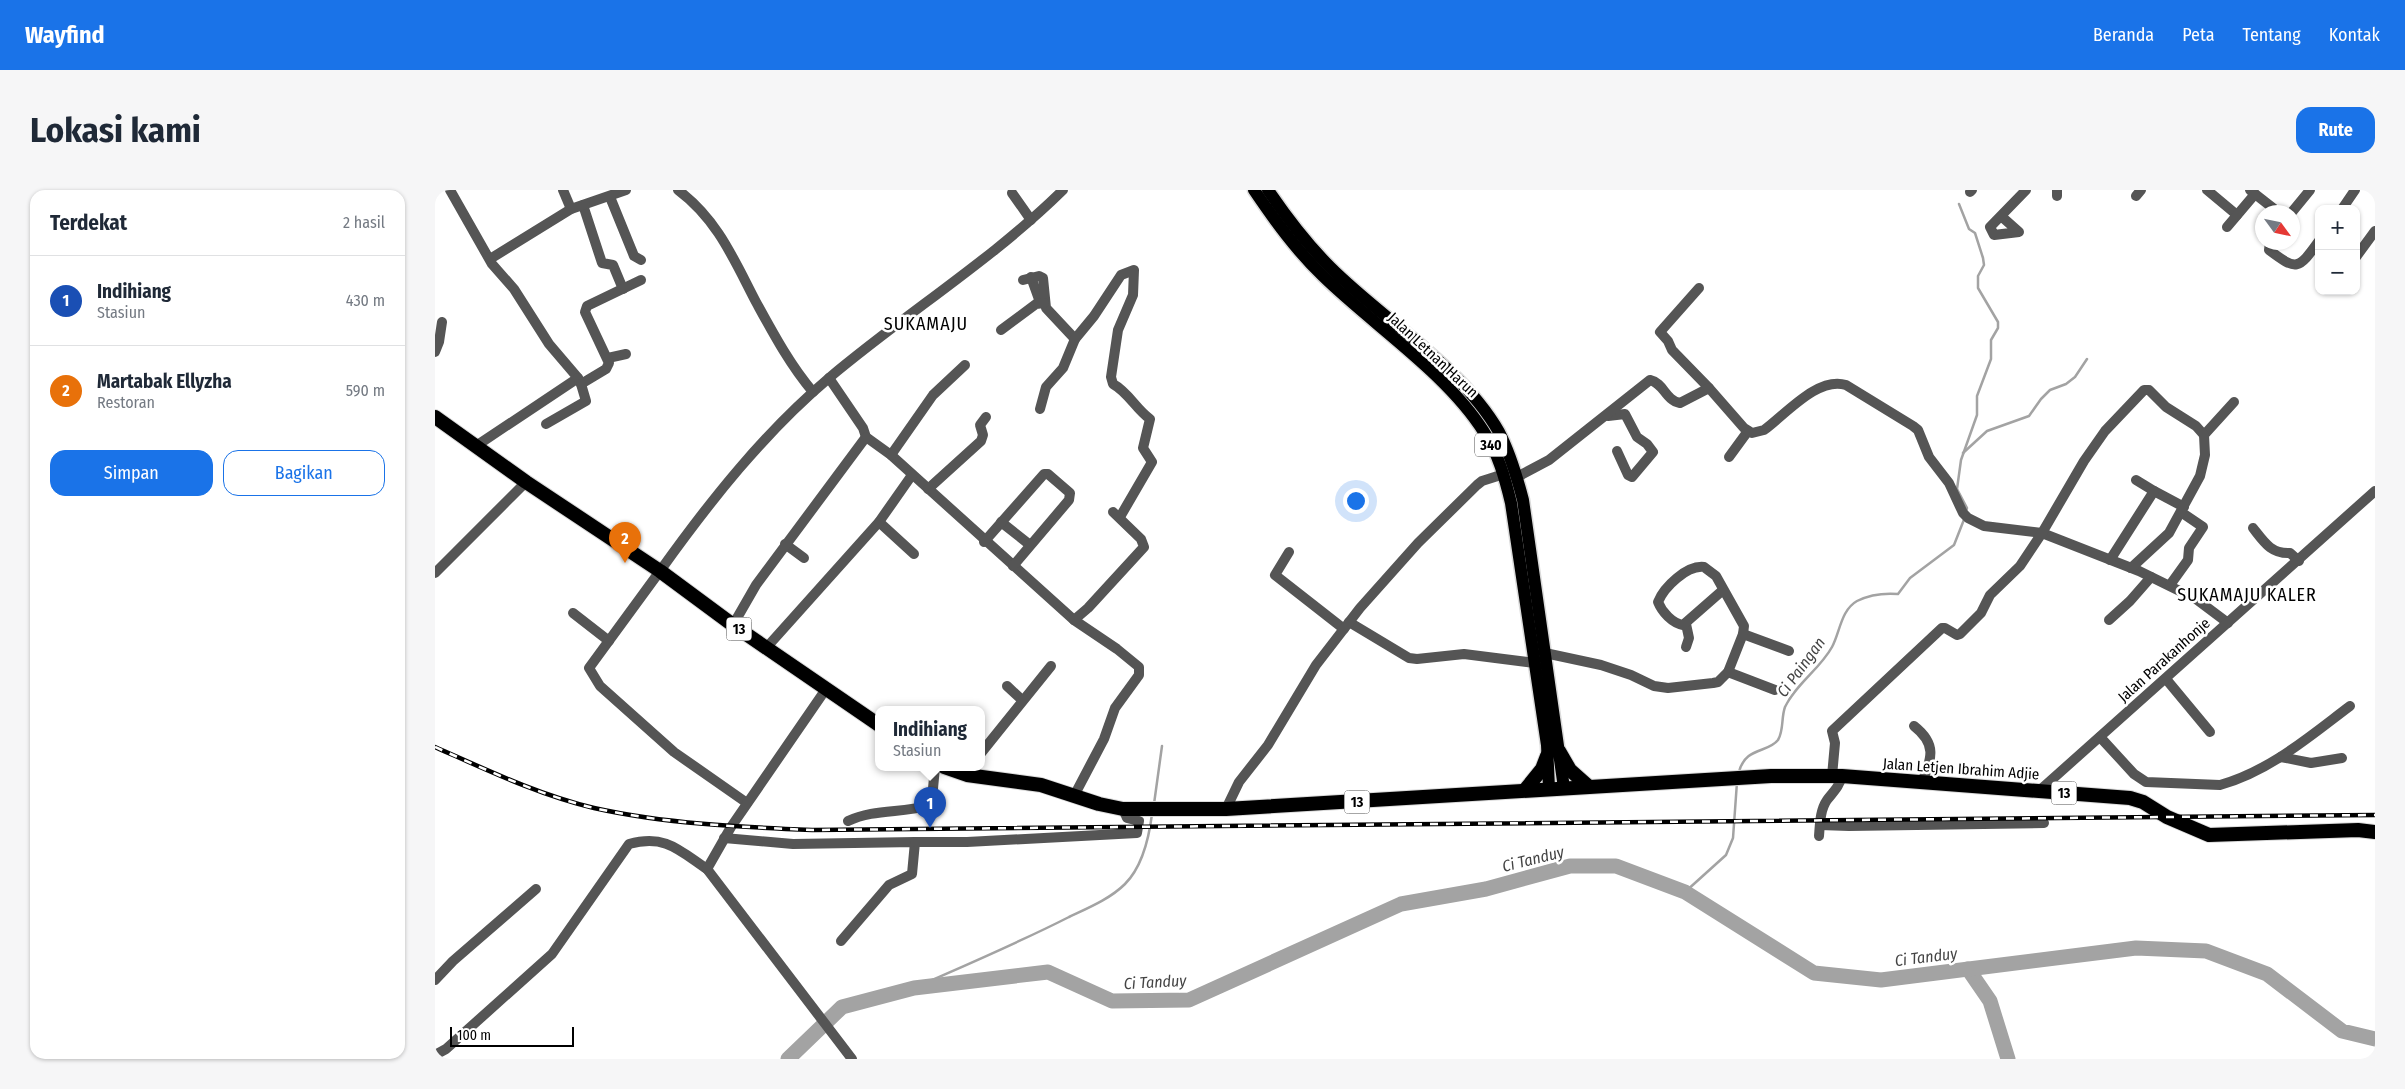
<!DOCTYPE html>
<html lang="id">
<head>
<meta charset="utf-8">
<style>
  :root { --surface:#fff; --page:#f6f6f7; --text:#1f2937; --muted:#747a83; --line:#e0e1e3; --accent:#1a73e8 }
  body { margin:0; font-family:"Fira Sans Condensed",sans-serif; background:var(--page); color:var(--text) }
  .controls { position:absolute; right:15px; top:15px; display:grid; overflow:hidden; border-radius:10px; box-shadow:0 1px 4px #0004 }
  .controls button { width:45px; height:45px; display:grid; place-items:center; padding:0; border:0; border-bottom:1px solid var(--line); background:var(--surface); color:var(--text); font:25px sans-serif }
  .compass { position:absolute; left:1820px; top:15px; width:45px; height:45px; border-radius:50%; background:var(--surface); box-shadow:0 1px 4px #0004; rotate:123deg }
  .scale { position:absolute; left:15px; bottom:12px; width:124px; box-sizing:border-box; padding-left:5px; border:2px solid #000; border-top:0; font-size:14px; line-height:18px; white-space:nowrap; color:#000; -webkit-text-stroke:4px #fff; paint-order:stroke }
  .you { position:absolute; left:920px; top:310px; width:18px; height:18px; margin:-12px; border:4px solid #fff; border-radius:50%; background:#1a73e8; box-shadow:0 0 0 8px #1a73e833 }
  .badge { display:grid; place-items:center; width:32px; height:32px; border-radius:50%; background:var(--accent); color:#fff; font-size:16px; font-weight:700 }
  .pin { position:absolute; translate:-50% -41px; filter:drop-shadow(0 1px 2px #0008) }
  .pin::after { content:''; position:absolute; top:26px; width:18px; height:15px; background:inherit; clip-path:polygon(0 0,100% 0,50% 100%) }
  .popup { position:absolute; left:440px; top:516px; width:110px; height:65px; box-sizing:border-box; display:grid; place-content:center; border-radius:10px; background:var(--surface); filter:drop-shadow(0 1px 4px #0005); font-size:16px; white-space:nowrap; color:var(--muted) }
  .popup b { font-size:19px; color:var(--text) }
  .popup::after { content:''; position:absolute; left:50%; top:100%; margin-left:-10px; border:10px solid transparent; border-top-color:var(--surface) }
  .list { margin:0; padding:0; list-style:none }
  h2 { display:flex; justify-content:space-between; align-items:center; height:65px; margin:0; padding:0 20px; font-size:21px }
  h2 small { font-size:16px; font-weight:400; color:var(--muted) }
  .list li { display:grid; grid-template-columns:32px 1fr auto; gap:15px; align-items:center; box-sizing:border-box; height:90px; padding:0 20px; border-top:1px solid var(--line) }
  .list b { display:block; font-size:19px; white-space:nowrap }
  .list p { margin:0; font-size:16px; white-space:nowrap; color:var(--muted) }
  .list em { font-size:16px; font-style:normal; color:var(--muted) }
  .actions { display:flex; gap:10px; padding:15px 20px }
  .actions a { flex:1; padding:11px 0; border:1px solid var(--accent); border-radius:15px; text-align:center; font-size:18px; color:var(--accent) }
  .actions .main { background:var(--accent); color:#fff }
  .map { position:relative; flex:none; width:1940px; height:869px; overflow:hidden; border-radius:15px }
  header { display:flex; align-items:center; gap:30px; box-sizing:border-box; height:70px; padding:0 25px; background:var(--accent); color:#fff }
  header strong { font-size:24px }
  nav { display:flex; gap:28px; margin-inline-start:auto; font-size:18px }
  .intro { display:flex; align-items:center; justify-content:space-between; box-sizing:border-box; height:120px; padding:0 30px }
  h1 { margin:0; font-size:35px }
  .button { padding:12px 22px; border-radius:15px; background:var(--accent); color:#fff; font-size:18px; font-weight:700 }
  main { display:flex; gap:30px; padding:0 30px }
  aside { flex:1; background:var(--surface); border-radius:15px; box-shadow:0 1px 4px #0004 }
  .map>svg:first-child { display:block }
</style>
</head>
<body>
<header>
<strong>Wayfind</strong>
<nav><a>Beranda</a><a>Peta</a><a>Tentang</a><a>Kontak</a></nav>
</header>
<div class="intro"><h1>Lokasi kami</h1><a class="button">Rute</a></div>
<main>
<aside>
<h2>Terdekat<small>2 hasil</small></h2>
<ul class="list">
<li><span class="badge" style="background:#1a4fb4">1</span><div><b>Indihiang</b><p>Stasiun</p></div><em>430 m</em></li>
<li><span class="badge" style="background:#e8710a">2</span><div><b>Martabak Ellyzha</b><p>Restoran</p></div><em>590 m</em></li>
</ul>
<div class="actions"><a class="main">Simpan</a><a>Bagikan</a></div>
</aside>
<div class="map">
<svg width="1940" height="869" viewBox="0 0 1940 869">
  <rect width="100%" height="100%" fill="#fff"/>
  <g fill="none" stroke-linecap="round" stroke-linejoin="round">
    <!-- stream -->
    <g stroke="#a3a3a3" stroke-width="2.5">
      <path d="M 1524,14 L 1534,39 L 1540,43 L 1548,68 L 1549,75 L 1543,86 L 1543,98 L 1563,132 L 1563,138 L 1556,150 L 1556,169 L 1542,206 L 1542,225 L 1526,270 L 1522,299 L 1532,318 L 1531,322"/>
      <path d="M 1528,263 L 1552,241 L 1594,226 L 1606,209 L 1615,200 L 1631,194 L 1640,187 L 1652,169"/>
      <path d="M 1304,582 C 1310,557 1333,563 1343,550 C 1349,540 1346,528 1350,517 C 1361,494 1385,479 1397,457 C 1405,442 1406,420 1422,411 C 1434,405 1450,403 1463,404 L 1475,388 L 1519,355 L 1530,327"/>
      <path d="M 719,614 L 727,556"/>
      <path d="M 1250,702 L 1291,665 L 1298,648 L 1302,592"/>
      <path d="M 479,798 C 531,775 583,753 634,727 C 653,718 675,709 690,694 C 707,677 714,648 717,624"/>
    </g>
    <!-- river -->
    <g stroke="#a3a3a3" stroke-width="15">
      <path d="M 1533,779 L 1555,811 L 1573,869"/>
      <path d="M 353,869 L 407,817 L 479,798 L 613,782 L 677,811 L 754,810 L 966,714 L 1051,699 L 1135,676 L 1181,676 L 1250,702 L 1379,783 L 1446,790 L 1701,758 L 1771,761 L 1832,784 L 1907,841 L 1940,849"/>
    </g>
    <defs>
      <g id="primary">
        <path d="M 819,0 C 840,31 861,60 888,86 C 938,135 1012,183 1049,242 C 1063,263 1070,288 1076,313 L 1112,555 L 1114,598"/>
        <path d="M 833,0 C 852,28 872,54 895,77 C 948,130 1027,177 1064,242 C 1075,263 1082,287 1088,310 L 1129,598"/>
      </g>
      <g id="trunk">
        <path d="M 0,227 L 91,292 L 225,381 L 298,435 L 444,535"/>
        <path d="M 1124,561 L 1135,580 L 1153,596"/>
        <path d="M 509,577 L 532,585 L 606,595 L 664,614 L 688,619 L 791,619 L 1336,586 L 1407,586 L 1695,608 L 1708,612 L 1732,627 L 1774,645 L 1923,640 L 1940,642"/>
        <path d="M 1090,600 L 1107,579 L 1112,566"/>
      </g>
    </defs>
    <!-- primary casing -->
    <use href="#primary" stroke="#dbdbdb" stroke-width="15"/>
    <!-- trunk casing -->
    <use href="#trunk" stroke="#dbdbdb" stroke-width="16"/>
    <!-- minor -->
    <g stroke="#555" stroke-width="10">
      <path d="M 15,0 L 57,74 L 79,99 L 114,154 L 143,188 L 41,256"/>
      <path d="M 128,0 L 136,19"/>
      <path d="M 243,0 C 283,30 299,70 321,112 C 338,143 355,175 378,202"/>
      <path d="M 1622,0 L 1622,6"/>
      <path d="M 1772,0 L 1802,25"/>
      <path d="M 1815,0 L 1843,22"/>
      <path d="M 1535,2 L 1537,0"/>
      <path d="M 577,3 L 596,30"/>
      <path d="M 1701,6 L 1706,0"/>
      <path d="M 175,7 L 199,66 L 206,70"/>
      <path d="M 148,15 L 167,73 L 178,75 L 188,99"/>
      <path d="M 1907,19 L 1920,0"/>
      <path d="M 1857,22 L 1875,0"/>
      <path d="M 1566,26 L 1584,42 L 1559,45 L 1555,37 L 1591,0"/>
      <path d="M 1792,37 L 1820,4"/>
      <path d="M 1835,52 L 1834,60 C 1862,81 1863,80 1884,51"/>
      <path d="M 1921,67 L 1940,41"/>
      <path d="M 55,69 L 136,19 L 191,0"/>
      <path d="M 596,87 L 605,112"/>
      <path d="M 588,90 L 604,86 L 608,88 L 611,118 L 640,149"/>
      <path d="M 1264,98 L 1225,142 L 1233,151 L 1237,160 L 1274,198"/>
      <path d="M 566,140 L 601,114 L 609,113"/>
      <path d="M 0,162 L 4,152 L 7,132"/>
      <path d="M 173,168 L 191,164"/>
      <path d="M 143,188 L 146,194 L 171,179 L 174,173 L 150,122 L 152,116 L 206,90"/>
      <path d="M 394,188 L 428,238 L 431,247 L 456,265 L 639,430 L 682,459 L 704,477 L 704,485 L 680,518 L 669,549 L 639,606"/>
      <path d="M 605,219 L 611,197 L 628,178 L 640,149 L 659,126 L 686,85 L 699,80 L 698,105 L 683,140 L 676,187 L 678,194 C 693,202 701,219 715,229 L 708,258 L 717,272 L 685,327"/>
      <path d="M 1173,226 L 1190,224 L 1202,247 L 1212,254 L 1218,262 L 1197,287 L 1193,285 L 1182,261"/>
      <path d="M 111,234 L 151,211 L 146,194"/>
      <path d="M 1769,245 L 1799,212"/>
      <path d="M 456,265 L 498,205 L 530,175"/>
      <path d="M 1294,267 L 1313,241"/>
      <path d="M 1082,287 L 1114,270 L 1215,190 C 1229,193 1230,210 1245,213 L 1274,198 L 1309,238 L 1317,243 L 1329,240 C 1351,224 1383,186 1411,195 L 1478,236 L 1483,240 L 1494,267 L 1514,293 L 1528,323 L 1533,328 L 1549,336 L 1607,343 L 1704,381 L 1761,409 L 1793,433"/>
      <path d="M 493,299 L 546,251 L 548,245 L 545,235 L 551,227"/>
      <path d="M 1719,301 L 1749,317"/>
      <path d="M 444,332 L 479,364"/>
      <path d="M 566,332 L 595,355"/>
      <path d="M 1818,338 C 1829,352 1836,364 1855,363 L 1864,371"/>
      <path d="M 549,352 L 609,284 L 613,284 L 635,303 L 634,310 L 578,376"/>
      <path d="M 350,354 L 369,368"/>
      <path d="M 854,362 L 840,385 L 909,439"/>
      <path d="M 1675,370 L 1719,301 L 1701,290"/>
      <path d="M 225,381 L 154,478 L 165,496 L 239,562 L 312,613"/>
      <path d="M 0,383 L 91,292"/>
      <path d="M 1735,395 L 1753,370 L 1754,358 L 1768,337 L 1746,322"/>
      <path d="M 138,423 L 174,451"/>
      <path d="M 639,430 L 653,418 L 709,357 L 706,349 L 678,322"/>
      <path d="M 1674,430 L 1695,411 L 1716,387"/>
      <path d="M 914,432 L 974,468 L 982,469 L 1029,464 L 1100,473"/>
      <path d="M 298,435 L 321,395 L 431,247"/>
      <path d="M 1308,444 L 1354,461"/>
      <path d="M 332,457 L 444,332 L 477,285"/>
      <path d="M 1251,457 L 1254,448 L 1251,434"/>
      <path d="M 1110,463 L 1166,475 L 1196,485 L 1219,496 L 1233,498 L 1278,493 L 1283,492 L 1293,482 L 1308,444 L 1309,436 L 1281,386 L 1269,377 C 1252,375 1229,397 1223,412 C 1227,422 1237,433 1248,435 L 1288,400"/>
      <path d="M 1293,482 L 1340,500"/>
      <path d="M 1731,489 L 1775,542"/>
      <path d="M 572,496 L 587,510"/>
      <path d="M 1479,536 C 1502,554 1497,568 1487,592"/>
      <path d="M 1665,547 L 1699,584 L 1711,592 L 1785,595 C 1835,581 1875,546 1915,516"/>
      <path d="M 546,563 L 616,476"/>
      <path d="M 1846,567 L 1876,573 L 1907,568"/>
      <path d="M 1397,586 L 1400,553 L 1397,541 L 1507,438 L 1510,438 L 1522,445 L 1525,444 L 1546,423 L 1555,405 L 1585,376 L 1607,343 L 1649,271 L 1670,241 L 1709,200 L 1714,200 L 1731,217 L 1761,236 L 1769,245 L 1770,265 L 1765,286 L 1734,343 L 1696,378"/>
      <path d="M 1604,601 L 1940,301"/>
      <path d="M 791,619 L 804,592 L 833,555 L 881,475 L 925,418 L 983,353 L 1042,295 L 1047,291 L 1069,284"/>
      <path d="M 413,631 C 438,619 466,623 492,616 L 497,609 L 500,577"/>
      <path d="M 1385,635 L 1414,636 L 1609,633"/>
      <path d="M 1384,646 C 1385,634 1385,620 1392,610 C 1399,601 1404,597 1407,586"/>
      <path d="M 289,648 L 358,654 L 480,652 L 477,684 L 454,695 L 406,751"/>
      <path d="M 480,652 L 532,652 L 702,643 L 704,631 L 692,628 L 688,619"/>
      <path d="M 0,790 L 18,771 L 101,699"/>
      <path d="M 0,865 L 11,859 L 117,764 L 194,654 C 230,644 244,660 272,679"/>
    </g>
    <!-- tertiary -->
    <g stroke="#555" stroke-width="10">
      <path d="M 225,381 C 275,311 329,243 394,188 C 471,123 557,70 628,0"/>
      <path d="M 391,499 L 296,637 L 272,679 L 417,869"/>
    </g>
    <!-- primary -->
    <use href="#primary" stroke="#000" stroke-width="12"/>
    <!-- trunk -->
    <use href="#trunk" stroke="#000" stroke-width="14"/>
    <defs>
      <path id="rail" d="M 0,557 C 52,580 104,605 159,618 C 231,634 305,637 378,640 L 1940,625"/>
    </defs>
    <!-- rail casing -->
    <use href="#rail" stroke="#000" stroke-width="4.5"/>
    <!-- rail -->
    <use href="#rail" stroke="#fff" stroke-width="2.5" stroke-dasharray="8" stroke-linecap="butt"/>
  </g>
  <g text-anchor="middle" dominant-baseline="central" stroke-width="5" stroke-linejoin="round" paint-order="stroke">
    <!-- shield labels -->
    <g fill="#fff" stroke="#4c4c4c" stroke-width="1">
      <rect x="1040" y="243.5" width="32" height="23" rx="4"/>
      <rect x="291.5" y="427.5" width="25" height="23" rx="4"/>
      <rect x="1616.5" y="591.5" width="25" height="23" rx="4"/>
      <rect x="909.5" y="600.5" width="25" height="23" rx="4"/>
    </g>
    <g font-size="14" font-weight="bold" fill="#000">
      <text x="1056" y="255">340</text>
      <text x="304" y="439">13</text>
      <text x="1629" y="603">13</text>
      <text x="922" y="612">13</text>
    </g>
    <!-- street labels -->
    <g font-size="15" fill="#000" stroke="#fff">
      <text transform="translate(998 165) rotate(43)">Jalan Letnan Harun</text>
      <text transform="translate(1729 470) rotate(-42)">Jalan Parakanhonje</text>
      <text transform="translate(1526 579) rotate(4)">Jalan Letjen Ibrahim Adjie</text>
    </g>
    <!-- water labels -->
    <g font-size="16" font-style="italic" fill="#444" stroke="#fff">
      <text transform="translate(1366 477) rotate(-54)">Ci Paingan</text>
      <text transform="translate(1098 669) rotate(-14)">Ci Tanduy</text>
      <text transform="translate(1491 767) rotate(-7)">Ci Tanduy</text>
      <text transform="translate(720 792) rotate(-3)">Ci Tanduy</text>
    </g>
    <!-- quarter labels -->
    <g font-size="18" letter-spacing="1" fill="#000" stroke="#fff">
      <text x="491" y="134">SUKAMAJU</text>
      <text x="1812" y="405">SUKAMAJU KALER</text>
    </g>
  </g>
</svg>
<div class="controls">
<button>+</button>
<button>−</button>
</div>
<svg class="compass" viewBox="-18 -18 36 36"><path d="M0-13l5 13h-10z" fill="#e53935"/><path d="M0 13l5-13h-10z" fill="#747a83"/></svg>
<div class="scale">100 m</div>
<div class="you"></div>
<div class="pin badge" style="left:495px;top:638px;background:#1a4fb4">1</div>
<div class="popup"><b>Indihiang</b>Stasiun</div>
<div class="pin badge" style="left:190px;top:373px;background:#e8710a">2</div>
</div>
</main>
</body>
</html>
